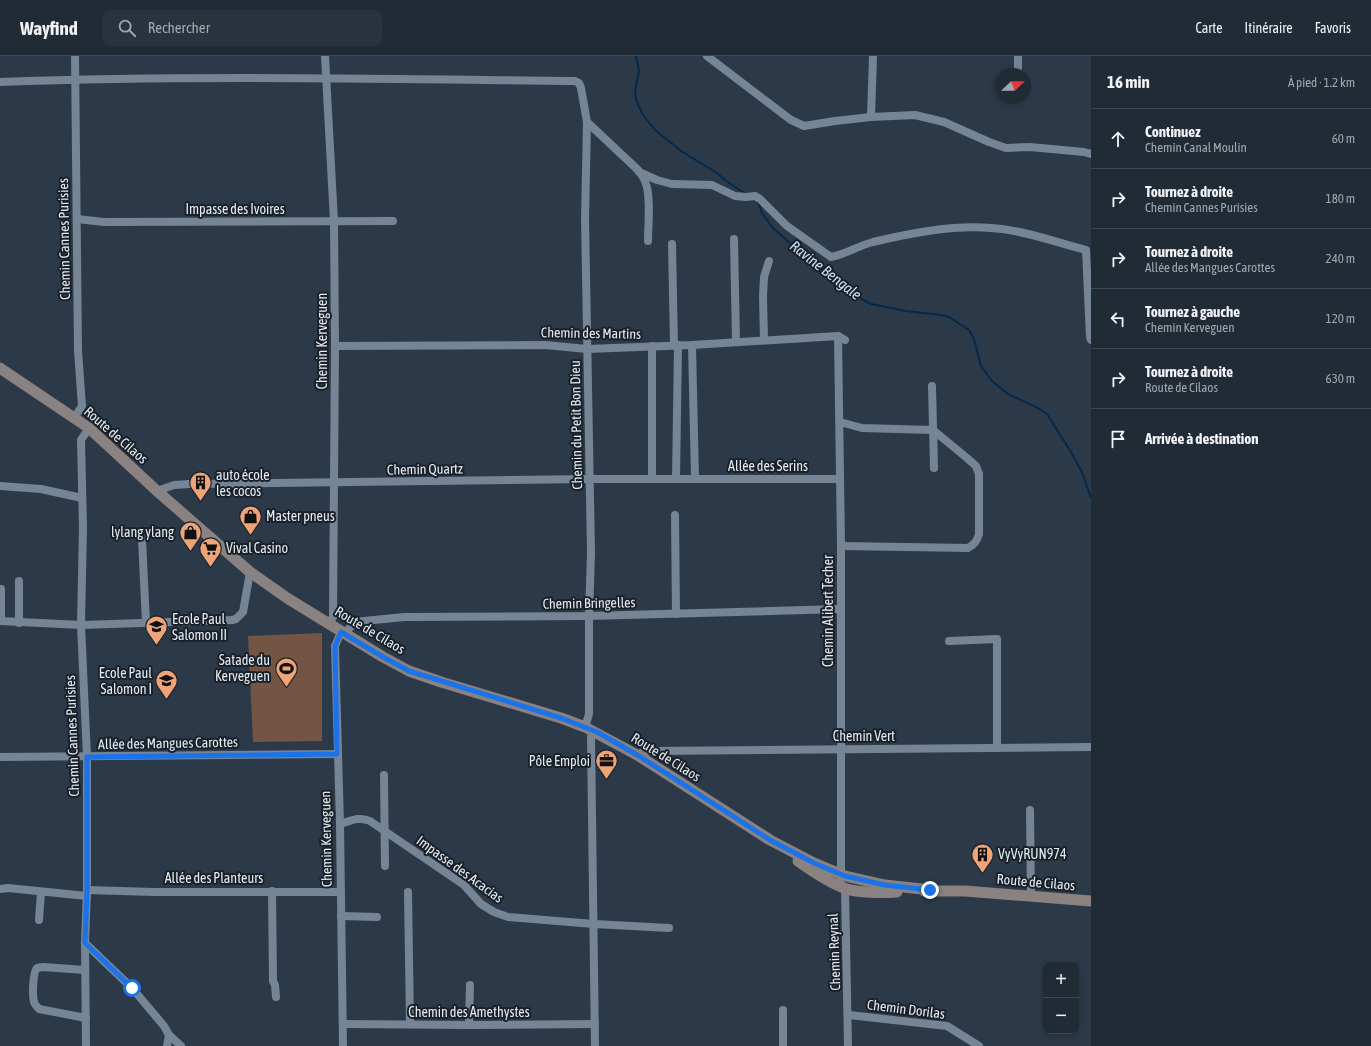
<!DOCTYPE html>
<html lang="fr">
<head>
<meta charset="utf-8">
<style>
  :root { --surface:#212b36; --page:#29333e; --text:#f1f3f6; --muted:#a2a7ad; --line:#3e4751 }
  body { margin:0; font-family:"Asap Condensed",sans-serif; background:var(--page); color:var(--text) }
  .controls { position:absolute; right:12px; bottom:12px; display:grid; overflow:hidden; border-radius:8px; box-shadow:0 2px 6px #0003 }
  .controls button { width:36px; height:36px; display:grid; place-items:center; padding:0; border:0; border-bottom:1px solid var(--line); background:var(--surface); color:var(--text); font:20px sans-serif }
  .compass { position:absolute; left:995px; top:12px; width:36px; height:36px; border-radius:50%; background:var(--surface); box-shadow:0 2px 6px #0003; rotate:68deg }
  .stop { position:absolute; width:12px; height:12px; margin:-9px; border:3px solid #1a73e8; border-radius:50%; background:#fff }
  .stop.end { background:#1a73e8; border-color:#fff; box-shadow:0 1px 4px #0008 }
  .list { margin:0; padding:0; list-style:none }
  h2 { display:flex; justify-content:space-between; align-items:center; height:52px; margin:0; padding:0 16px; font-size:17px }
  h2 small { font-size:13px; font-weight:400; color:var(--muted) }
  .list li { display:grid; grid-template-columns:26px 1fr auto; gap:12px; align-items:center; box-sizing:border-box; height:60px; padding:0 16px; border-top:1px solid var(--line) }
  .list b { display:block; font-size:15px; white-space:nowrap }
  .list p { margin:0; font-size:13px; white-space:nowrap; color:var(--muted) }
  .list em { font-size:13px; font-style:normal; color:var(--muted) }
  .icon { flex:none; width:22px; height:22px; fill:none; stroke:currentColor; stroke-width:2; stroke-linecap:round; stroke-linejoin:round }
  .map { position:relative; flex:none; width:1091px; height:990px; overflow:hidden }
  header { display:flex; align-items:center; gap:24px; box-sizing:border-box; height:56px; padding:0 20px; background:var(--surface); border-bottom:1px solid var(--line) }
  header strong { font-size:19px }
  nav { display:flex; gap:22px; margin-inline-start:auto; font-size:14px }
  .search { width:280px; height:36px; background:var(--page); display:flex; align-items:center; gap:10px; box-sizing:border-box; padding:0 14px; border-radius:8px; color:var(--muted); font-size:15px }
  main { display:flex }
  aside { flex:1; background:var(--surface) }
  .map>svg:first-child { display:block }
</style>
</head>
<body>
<header>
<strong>Wayfind</strong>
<div class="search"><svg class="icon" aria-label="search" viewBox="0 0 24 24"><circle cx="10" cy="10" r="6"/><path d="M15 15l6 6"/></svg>Rechercher</div>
<nav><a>Carte</a><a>Itinéraire</a><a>Favoris</a></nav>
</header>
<main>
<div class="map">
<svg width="1091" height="990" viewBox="0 0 1091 990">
  <rect width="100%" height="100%" fill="#2c3948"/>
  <!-- green -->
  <path fill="#745442" d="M 322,577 L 322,685 L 253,686 L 248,580 Z"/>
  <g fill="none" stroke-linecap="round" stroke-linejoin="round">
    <!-- stream -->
    <g stroke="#03294d" stroke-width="2">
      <path d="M 636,0 L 639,14 L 635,36 L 636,44 L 643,59 L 655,74 L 681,95 L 717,117 L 725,124 L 744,137"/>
      <path d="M 758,146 L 762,157 L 773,172 L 808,203 L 863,244 L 871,248 L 906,255 L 942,259 L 949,261 L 969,274 L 974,283 L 981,310 L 992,325 L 1008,338 L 1038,352 L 1047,358 L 1071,396 L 1082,416 L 1091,442"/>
    </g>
    <!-- street -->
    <g stroke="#758596" stroke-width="8">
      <path d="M 325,0 L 334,165 L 335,290 L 333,561 L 329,568"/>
      <path d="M 707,0 L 791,64 L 804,70 L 835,65 L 871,61 L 915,59 L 944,66 L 989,86 L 1006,92 L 1030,91 L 1084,96 L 1091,98"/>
      <path d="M 1018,0 L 1018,12"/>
      <path d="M 0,26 C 191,19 383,23 575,25 L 579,27 L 581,32 L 587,66 L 585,163 L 591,497 L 589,560 L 589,658 L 585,671"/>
      <path d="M 871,61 L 873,0"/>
      <path d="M 587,66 L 638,114 C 641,118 645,123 646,128 C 651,142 648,169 648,185"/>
      <path d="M 639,116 L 657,124 L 672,128 L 712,129 L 735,140 L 746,141 L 755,140 L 760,143 L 787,170 L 831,201 C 846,198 858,190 873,186 C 911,177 952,169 991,172 C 1023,174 1055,186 1086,194 L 1090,281 L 1091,284"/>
      <path d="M 77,163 L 104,166 L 393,165"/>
      <path d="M 734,183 L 736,286"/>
      <path d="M 672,188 L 674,289"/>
      <path d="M 838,280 L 841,490 L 841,823"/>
      <path d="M 764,284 L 763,240 L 764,221 L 769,205"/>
      <path d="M 692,289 L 695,423"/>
      <path d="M 335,290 L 545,289 L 587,293 L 692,289 L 838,280 L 845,284"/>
      <path d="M 932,330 L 934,412"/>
      <path d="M 74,362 L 82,350 L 78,295 L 75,0"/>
      <path d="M 840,366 L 862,372 L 933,374 L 967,402 L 976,410 L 979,418 L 979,478 C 977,485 975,488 968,492 L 841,490"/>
      <path d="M 652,423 L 652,290"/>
      <path d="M 676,423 L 678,289"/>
      <path d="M 0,430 L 41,433 L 82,442"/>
      <path d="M 157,435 L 174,429 L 189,428 L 590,423 L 840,423"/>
      <path d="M 675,459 L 676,558"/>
      <path d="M 142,483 L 146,567"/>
      <path d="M 0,565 L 81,569 L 232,564 L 236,563 L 243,556 L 250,516"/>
      <path d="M 1,565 L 1,533"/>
      <path d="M 19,567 L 19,525"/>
      <path d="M 341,576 L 335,590 L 340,768 L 343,990"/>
      <path d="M 345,578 L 354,566 L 404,561 L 589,560 L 841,553"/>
      <path d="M 949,585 L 997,583 L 997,692"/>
      <path d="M 592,674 L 591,682 L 595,990"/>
      <path d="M 639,700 L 641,697 L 650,695 L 1091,691"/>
      <path d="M 0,701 L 337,698"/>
      <path d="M 384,719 L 385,810"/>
      <path d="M 1030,754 L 1031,840"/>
      <path d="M 340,768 C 350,765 360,760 370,765 L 464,829 L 481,848 L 494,856 L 508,861 L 594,868 L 669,872"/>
      <path d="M 0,833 L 8,832 L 87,840"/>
      <path d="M 845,833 L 848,990"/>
      <path d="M 87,834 L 154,836 L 341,836"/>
      <path d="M 272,835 L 273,925 L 275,929 L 276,941"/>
      <path d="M 408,836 L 410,968"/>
      <path d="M 341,860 L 377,861"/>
      <path d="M 39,864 L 41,836"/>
      <path d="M 85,887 L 132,932 L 164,970 L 169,979 L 181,990"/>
      <path d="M 85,914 L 43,911 L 37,912 C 33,916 32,939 34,946 C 35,949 37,951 39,953 L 86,962"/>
      <path d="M 783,954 L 783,990"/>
      <path d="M 849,959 L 947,970 L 979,990"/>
      <path d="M 343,968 L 469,969 L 595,968"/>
      <path d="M 469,969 L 470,929"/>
      <path d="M 86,990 L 85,887 L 87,834 L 87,701 L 81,569 L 83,471 L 81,384 L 89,372"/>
      <path d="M 167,990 L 169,979"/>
    </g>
    <!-- secondary -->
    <g stroke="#8a8181" stroke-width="11">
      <path d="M 0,312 L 89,372 L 157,435 L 250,516 L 287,542 L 383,601 L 409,615 L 441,626 L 561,662 L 585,671 L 639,700 L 770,784 L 814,807 L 845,820 L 885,829 L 931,834"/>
      <path d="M 798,805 C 812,815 828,826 844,832 C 857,837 883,837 897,836"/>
      <path d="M 924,835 L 965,835 L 1091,845"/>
    </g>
  </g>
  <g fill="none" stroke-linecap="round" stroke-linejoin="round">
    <!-- route -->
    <path stroke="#1a73e8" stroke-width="5" d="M 132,932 L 85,887 L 87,834 L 87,701 L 337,698 L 335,590 L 341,576 L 383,601 L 409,615 L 561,662 L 597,676 L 639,700 L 770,784 L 814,807 L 845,820 L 885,829 L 930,834"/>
  </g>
  <!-- icons -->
  <defs>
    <symbol id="building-pin" viewBox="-11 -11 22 30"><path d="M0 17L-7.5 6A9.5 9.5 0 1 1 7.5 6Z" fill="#efa377" stroke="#1a2027"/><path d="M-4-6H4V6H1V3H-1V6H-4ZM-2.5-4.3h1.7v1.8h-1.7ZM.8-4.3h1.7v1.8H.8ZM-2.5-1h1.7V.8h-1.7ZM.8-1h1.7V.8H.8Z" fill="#111"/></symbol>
    <symbol id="shop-pin" viewBox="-11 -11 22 30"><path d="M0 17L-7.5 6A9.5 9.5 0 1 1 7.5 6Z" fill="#efa377" stroke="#1a2027"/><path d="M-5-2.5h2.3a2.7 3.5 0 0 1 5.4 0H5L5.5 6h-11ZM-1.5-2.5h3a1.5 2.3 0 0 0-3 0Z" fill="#111"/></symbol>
    <symbol id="supermarket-pin" viewBox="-11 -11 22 30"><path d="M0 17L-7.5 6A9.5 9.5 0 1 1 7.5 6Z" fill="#efa377" stroke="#1a2027"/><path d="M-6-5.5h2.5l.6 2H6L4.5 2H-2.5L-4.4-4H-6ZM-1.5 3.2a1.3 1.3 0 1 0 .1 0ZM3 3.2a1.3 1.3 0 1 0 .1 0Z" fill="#111"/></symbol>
    <symbol id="school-pin" viewBox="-11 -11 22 30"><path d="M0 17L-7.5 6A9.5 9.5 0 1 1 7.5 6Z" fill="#efa377" stroke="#1a2027"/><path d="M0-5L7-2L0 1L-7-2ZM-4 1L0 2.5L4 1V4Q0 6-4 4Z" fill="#111"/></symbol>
    <symbol id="stadium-pin" viewBox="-11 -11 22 30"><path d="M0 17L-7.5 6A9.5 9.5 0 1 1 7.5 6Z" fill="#efa377" stroke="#1a2027"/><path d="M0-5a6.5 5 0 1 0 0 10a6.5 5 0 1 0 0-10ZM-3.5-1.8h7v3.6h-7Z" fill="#111"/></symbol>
    <symbol id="office-pin" viewBox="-11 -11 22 30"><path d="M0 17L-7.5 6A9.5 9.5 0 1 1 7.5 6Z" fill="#efa377" stroke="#1a2027"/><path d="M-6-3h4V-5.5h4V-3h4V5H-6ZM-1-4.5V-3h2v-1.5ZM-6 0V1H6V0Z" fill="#111"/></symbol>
  </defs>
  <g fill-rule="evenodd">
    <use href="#building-pin" x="188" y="414" width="25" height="34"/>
    <use href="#shop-pin" x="238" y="448" width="25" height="34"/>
    <use href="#shop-pin" x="178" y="464" width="25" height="34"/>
    <use href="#supermarket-pin" x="198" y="480" width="25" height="34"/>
    <use href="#school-pin" x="144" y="558" width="25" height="34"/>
    <use href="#stadium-pin" x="274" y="600" width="25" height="34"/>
    <use href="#school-pin" x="154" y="612" width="25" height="34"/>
    <use href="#office-pin" x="594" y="692" width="25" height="34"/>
    <use href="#building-pin" x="970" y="786" width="25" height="34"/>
  </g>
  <g text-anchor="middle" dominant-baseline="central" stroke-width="4" stroke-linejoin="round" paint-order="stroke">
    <!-- street labels -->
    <g font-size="14" fill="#e2ebf5" stroke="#1a2027">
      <text x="235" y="153">Impasse des Ivoires</text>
      <text transform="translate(64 183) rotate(-91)">Chemin Cannes Purisies</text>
      <text transform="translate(591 277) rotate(1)">Chemin des Martins</text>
      <text transform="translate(322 285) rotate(-90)">Chemin Kerveguen</text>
      <text transform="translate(576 369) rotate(-91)">Chemin du Petit Bon Dieu</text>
      <text transform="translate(116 379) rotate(41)">Route de Cilaos</text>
      <text x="768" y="410">Allée des Serins</text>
      <text transform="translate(425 413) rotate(-1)">Chemin Quartz</text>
      <text transform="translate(589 547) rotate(-1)">Chemin Bringelles</text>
      <text transform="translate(828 555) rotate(-90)">Chemin Alibert Techer</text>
      <text transform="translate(370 574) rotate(31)">Route de Cilaos</text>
      <text transform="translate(72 680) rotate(-92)">Chemin Cannes Purisies</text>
      <text x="864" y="680">Chemin Vert</text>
      <text transform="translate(168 687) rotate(-1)">Allée des Mangues Carottes</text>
      <text transform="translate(666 701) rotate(32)">Route de Cilaos</text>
      <text transform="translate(326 783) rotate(-91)">Chemin Kerveguen</text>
      <text transform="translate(460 813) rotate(36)">Impasse des Acacias</text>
      <text x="214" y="822">Allée des Planteurs</text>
      <text transform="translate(1036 826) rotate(5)">Route de Cilaos</text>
      <text transform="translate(834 896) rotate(-92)">Chemin Reynal</text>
      <text transform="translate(906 953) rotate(7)">Chemin Dorilas</text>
      <text x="469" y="956">Chemin des Amethystes</text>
    </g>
    <!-- poi labels -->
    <g font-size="14" fill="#e2ebf5" stroke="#1a2027" text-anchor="start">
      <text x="216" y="419">auto école<tspan x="216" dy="16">les cocos</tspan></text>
      <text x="266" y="460">Master pneus</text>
      <text x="174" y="476" text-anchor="end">lylang ylang</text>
      <text x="226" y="492">Vival Casino</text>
      <text x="172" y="563">Ecole Paul<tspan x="172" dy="16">Salomon II</tspan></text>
      <text x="270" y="604" text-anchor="end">Satade du<tspan x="270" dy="16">Kerveguen</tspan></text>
      <text x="152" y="617" text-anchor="end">Ecole Paul<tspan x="152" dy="16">Salomon I</tspan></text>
      <text x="590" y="705" text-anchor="end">Pôle Emploi</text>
      <text x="998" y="798">VyVyRUN974</text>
    </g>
    <!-- water labels -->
    <g font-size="15" font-style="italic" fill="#cae1fb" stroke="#1a2027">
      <text transform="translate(826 214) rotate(38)">Ravine Bengale</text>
    </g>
  </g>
</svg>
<div class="controls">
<button>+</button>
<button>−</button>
</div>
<svg class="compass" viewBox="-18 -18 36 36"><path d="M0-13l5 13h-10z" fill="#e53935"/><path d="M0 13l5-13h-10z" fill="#a2a7ad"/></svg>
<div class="stop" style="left:132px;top:932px"></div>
<div class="stop end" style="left:930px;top:834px"></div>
</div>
<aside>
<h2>16 min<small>À pied · 1.2 km</small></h2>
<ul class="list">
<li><svg class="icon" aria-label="ahead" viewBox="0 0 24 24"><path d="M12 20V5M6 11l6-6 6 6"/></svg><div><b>Continuez</b><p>Chemin Canal Moulin</p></div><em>60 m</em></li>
<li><svg class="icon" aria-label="right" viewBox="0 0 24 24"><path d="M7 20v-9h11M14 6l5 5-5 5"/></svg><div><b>Tournez à droite</b><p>Chemin Cannes Purisies</p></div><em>180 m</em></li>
<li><svg class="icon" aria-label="right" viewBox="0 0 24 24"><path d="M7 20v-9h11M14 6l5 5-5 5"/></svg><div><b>Tournez à droite</b><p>Allée des Mangues Carottes</p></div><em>240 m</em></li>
<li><svg class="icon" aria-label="left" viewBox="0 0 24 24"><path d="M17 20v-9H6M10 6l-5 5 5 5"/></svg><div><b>Tournez à gauche</b><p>Chemin Kerveguen</p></div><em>120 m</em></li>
<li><svg class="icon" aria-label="right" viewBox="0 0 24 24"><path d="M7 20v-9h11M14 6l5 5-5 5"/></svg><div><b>Tournez à droite</b><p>Route de Cilaos</p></div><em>630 m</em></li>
<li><svg class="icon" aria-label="arrive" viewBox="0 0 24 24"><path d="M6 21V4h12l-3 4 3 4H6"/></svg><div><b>Arrivée à destination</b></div></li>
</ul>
</aside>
</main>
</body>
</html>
